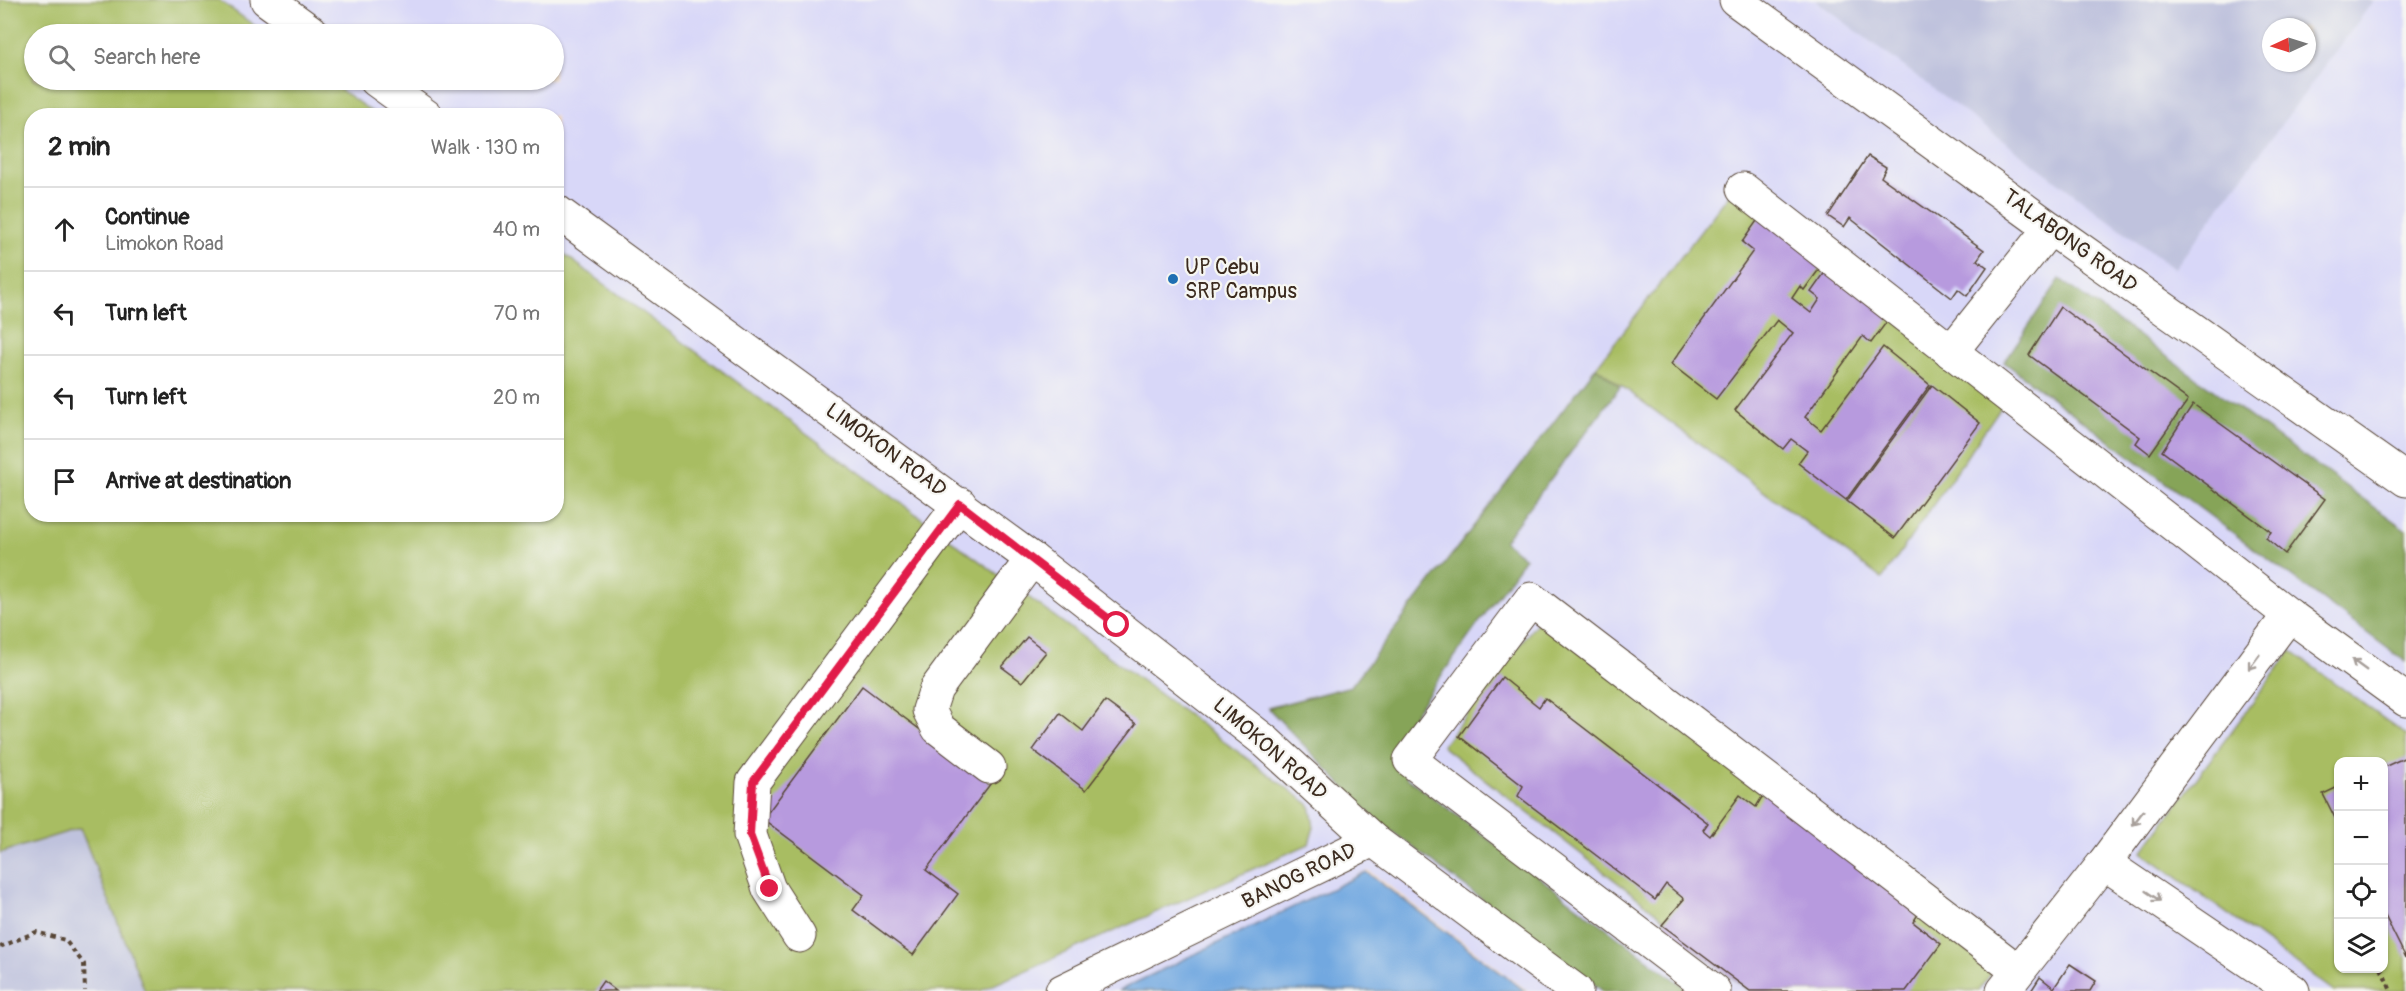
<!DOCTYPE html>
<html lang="en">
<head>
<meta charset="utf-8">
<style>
  :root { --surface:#fff; --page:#f6f6f6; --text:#222; --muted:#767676; --line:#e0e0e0 }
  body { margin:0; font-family:Pangolin,sans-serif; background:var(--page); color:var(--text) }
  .controls { position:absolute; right:18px; bottom:18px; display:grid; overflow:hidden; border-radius:12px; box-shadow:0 2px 4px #0004 }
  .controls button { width:54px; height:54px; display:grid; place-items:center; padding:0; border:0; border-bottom:2px solid var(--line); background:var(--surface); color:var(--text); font:30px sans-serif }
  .compass { position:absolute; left:2262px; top:18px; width:54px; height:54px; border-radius:50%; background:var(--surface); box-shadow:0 2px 4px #0004; rotate:266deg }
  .stop { position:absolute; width:18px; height:18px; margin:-14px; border:4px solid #e11d48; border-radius:50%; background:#fff }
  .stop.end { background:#e11d48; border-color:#fff; box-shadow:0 2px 6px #0008 }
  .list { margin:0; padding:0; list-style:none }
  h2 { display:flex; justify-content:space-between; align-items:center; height:78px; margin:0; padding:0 24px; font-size:26px }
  h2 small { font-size:20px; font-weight:400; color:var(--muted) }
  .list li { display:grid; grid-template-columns:39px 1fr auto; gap:18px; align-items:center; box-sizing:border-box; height:84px; padding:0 24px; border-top:2px solid var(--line) }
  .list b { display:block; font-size:22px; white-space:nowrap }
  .list p { margin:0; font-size:20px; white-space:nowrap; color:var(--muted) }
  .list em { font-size:20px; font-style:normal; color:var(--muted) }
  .icon { flex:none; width:33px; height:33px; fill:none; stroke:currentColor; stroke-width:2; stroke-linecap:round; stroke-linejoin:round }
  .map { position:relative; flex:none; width:2406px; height:991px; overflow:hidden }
  .search { position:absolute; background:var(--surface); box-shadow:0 2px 4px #0004; left:24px; top:24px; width:540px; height:66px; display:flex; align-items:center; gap:15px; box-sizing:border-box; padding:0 21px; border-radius:33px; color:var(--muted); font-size:22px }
  .panel { position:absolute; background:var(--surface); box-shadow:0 2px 4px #0004; left:24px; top:108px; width:540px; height:414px; border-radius:24px }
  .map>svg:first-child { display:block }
</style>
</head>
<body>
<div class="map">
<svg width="2406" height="991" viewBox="0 0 2406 991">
  <rect width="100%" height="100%" fill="#f6f6f2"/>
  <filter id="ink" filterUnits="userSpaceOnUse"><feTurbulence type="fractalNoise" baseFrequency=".0167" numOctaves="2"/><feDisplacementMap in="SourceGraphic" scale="12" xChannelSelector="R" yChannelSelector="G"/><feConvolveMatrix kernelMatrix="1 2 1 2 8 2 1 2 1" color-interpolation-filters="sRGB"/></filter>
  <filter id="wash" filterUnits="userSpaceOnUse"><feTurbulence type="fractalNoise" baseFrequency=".008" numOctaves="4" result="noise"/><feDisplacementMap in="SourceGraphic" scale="24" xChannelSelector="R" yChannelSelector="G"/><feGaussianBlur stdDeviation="1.35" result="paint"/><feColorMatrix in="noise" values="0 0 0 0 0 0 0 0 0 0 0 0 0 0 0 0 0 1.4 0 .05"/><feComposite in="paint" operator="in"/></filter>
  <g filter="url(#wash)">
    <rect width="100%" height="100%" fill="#f4dcc1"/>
    <!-- built -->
    <path fill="#d8d7f8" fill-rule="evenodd" d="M 0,0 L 2406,0 L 2406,991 L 1528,991 L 1368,870 L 1119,991 L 0,991 ZM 2271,27 L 2307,27 L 2307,63 L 2271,63 ZM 34,34 L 554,34 L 554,80 L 34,80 ZM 32,116 L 556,116 L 556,514 L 32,514 ZM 2338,762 L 2384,762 L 2384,968 L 2338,968 Z"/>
    <!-- industrial -->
    <g fill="#bfc2dd" fill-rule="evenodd">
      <path d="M 1815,0 L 2374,0 L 2174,269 ZM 2271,27 L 2307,27 L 2307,63 L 2271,63 Z"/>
      <path d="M 80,828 L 145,991 L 0,991 L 0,853 Z"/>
    </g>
    <!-- green -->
    <g fill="#a8bd62" stroke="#727440" stroke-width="1.5" fill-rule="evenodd">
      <path d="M 0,0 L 219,0 L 266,34 L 34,34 L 34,80 L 327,80 L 376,115 L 32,116 L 32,514 L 556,514 L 557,249 L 1310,805 L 1314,827 L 1309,844 L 980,991 L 145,991 L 80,828 L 0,853 Z"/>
      <path d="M 1731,192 L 2003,404 L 1882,579 L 1596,367 Z"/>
      <path d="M 1539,620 L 1993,971 L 1978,991 L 1750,991 L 1662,925 L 1666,920 L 1442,746 Z"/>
      <path d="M 2291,651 L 2406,735 L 2406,991 L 2334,991 L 2142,852 ZM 2338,762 L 2384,762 L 2384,968 L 2338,968 Z"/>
    </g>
    <!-- forest -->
    <g fill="#86a458" stroke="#60673b" stroke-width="1.5">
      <path d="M 2060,279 L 2406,530 L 2406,662 L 2004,362 Z"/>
      <path d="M 1596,367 L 1620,387 L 1504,541 L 1525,558 L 1397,738 L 1406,777 L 1690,991 L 1603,991 L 1373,817 L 1268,708 L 1351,686 Z"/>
    </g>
    <!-- water -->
    <path fill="#72a8e0" stroke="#56697f" stroke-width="1.5" d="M 1366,872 L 1525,991 L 1118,991 Z"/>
    <g id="blocks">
      <!-- building -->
      <g fill="#b79ade">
        <path d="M 1868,156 L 1886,167 L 1881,177 L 1984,250 L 1977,260 L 1987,267 L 1967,296 L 1958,289 L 1952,298 L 1850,218 L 1844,227 L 1828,216 Z"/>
        <path d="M 1761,215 L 1823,264 L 1804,290 L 1800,286 L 1792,298 L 1811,313 L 1820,299 L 1811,292 L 1828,268 L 1891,316 L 1871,343 L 1863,336 L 1805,417 L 1821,430 L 1883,347 L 1930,385 L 1846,500 L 1798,463 L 1807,451 L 1791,439 L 1783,449 L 1735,410 L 1793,333 L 1777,320 L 1716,399 L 1671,364 L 1753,251 L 1742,242 Z"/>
        <path d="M 2060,307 L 2188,400 L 2150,454 L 2136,443 L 2140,437 L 2029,355 Z"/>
        <path d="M 1932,385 L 1980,423 L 1895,538 L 1847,501 Z"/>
        <path d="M 2193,404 L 2325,499 L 2285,554 L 2266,538 L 2271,532 L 2162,451 Z"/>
        <path d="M 1027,637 L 1046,652 L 1022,682 L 1002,667 Z"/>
        <path d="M 1502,677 L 1539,707 L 1545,698 L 1708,823 L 1703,830 L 1710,836 L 1740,795 L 1756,807 L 1765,792 L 1921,910 L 1913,922 L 1941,944 L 1906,991 L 1750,991 L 1662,925 L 1684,899 L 1666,884 L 1655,900 L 1518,796 L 1523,786 L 1459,736 Z"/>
        <path d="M 862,686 L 991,783 L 926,870 L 958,894 L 913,955 L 853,910 L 864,895 L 763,819 Z"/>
        <path d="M 1105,701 L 1136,724 L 1086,790 L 1033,750 L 1060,713 L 1083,731 Z"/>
        <path d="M 2406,757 L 2406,958 L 2384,914 L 2384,767 Z"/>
        <path d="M 2338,787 L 2338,824 L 2323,794 Z"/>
        <path d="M 2070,964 L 2096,981 L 2090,991 L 2031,991 L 2040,977 L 2054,988 Z"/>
        <path d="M 603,981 L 616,991 L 596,991 Z"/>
      </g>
    </g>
  </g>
  <g filter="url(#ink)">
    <use href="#blocks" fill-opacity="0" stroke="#574536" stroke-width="1.5"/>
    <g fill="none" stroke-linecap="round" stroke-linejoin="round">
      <defs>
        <g id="minor">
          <path d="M 267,0 L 314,34"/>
          <path d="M 1736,0 L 2050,228 L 2406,480"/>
          <path d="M 376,80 L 426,116"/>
          <path d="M 1743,189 L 2289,615 L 2406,700"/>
          <path d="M 556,211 L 1032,559 L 1265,741 L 1373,840 L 1576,991"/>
          <path d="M 1951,352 L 2050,228"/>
          <path d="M 989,767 L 938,728 L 929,710 L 936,689 L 1032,559"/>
          <path d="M 2104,863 L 2293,991"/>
          <path d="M 799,936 L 769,889 L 750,835 L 753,782 L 960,504"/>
          <path d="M 1062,991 L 1373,840"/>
          <path d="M 1714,991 L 1410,760 L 1531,599 L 2018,971"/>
          <path d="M 2003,991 L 2104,863 L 2289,615"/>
        </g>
      </defs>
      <!-- minor casing -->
      <use href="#minor" stroke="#574536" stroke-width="35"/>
      <!-- path -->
      <g stroke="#574536" stroke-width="4" stroke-dasharray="4.5 4.5" stroke-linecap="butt">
        <path d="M 0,947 L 36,932 L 65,940 L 84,964 L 85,991"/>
        <path d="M 2381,968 L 2391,991"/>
      </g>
      <!-- minor -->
      <use href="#minor" stroke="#fff" stroke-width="33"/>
    </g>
    <!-- one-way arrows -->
    <defs><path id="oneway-shaft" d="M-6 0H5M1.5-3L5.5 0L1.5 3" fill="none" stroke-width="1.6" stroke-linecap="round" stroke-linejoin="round" transform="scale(1.5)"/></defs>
    <g stroke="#a79f9a">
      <use href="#oneway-shaft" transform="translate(2254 662) rotate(127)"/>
      <use href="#oneway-shaft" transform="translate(2359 665) rotate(-144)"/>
      <use href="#oneway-shaft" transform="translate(2138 818) rotate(127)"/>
      <use href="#oneway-shaft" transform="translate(2153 896) rotate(34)"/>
    </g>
  </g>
  <g fill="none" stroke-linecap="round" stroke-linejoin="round" filter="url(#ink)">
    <!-- route -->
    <path stroke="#e11d48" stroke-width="8" d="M 770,889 L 750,835 L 753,782 L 960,504 L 1117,625"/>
  </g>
  <!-- markers -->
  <circle fill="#1f6fb2" stroke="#f6f6f2" stroke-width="2" cx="1173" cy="279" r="6"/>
  <g text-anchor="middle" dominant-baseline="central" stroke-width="4.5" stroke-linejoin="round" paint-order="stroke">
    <!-- street labels -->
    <g font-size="21" fill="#3b2a1e" stroke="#f6f6f2">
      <text transform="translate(2070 241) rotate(36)">TALABONG ROAD</text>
      <text transform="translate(886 450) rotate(36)">LIMOKON ROAD</text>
      <text transform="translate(1270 749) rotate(41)">LIMOKON ROAD</text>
      <text transform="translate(1299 876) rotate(-26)">BANOG ROAD</text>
    </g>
    <!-- poi labels -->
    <g font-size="21" fill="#3b2a1e" stroke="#f6f6f2" text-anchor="start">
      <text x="1185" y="267">UP Cebu<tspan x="1185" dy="24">SRP Campus</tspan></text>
    </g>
  </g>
</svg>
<div class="controls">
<button>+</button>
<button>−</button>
<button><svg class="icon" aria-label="locate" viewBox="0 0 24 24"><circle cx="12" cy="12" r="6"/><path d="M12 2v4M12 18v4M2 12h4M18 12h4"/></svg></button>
<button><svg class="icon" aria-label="layers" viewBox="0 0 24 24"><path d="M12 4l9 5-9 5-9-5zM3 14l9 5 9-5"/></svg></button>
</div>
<svg class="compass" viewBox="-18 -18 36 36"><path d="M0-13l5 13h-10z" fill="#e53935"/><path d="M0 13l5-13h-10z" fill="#767676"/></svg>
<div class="stop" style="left:1117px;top:625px"></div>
<div class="stop end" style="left:770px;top:889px"></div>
<div class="search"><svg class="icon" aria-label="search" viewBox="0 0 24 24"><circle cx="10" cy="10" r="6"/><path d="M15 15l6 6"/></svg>Search here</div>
<section class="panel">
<h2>2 min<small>Walk · 130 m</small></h2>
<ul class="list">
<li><svg class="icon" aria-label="ahead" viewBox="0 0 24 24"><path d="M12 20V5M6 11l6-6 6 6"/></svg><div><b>Continue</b><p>Limokon Road</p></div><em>40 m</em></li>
<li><svg class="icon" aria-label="left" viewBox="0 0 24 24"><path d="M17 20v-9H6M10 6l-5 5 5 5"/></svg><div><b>Turn left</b></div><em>70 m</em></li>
<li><svg class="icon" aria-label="left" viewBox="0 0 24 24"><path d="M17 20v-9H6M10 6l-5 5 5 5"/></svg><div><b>Turn left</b></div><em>20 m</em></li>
<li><svg class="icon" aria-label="arrive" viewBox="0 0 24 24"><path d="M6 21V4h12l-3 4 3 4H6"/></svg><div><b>Arrive at destination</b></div></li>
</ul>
</section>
</div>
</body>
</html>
